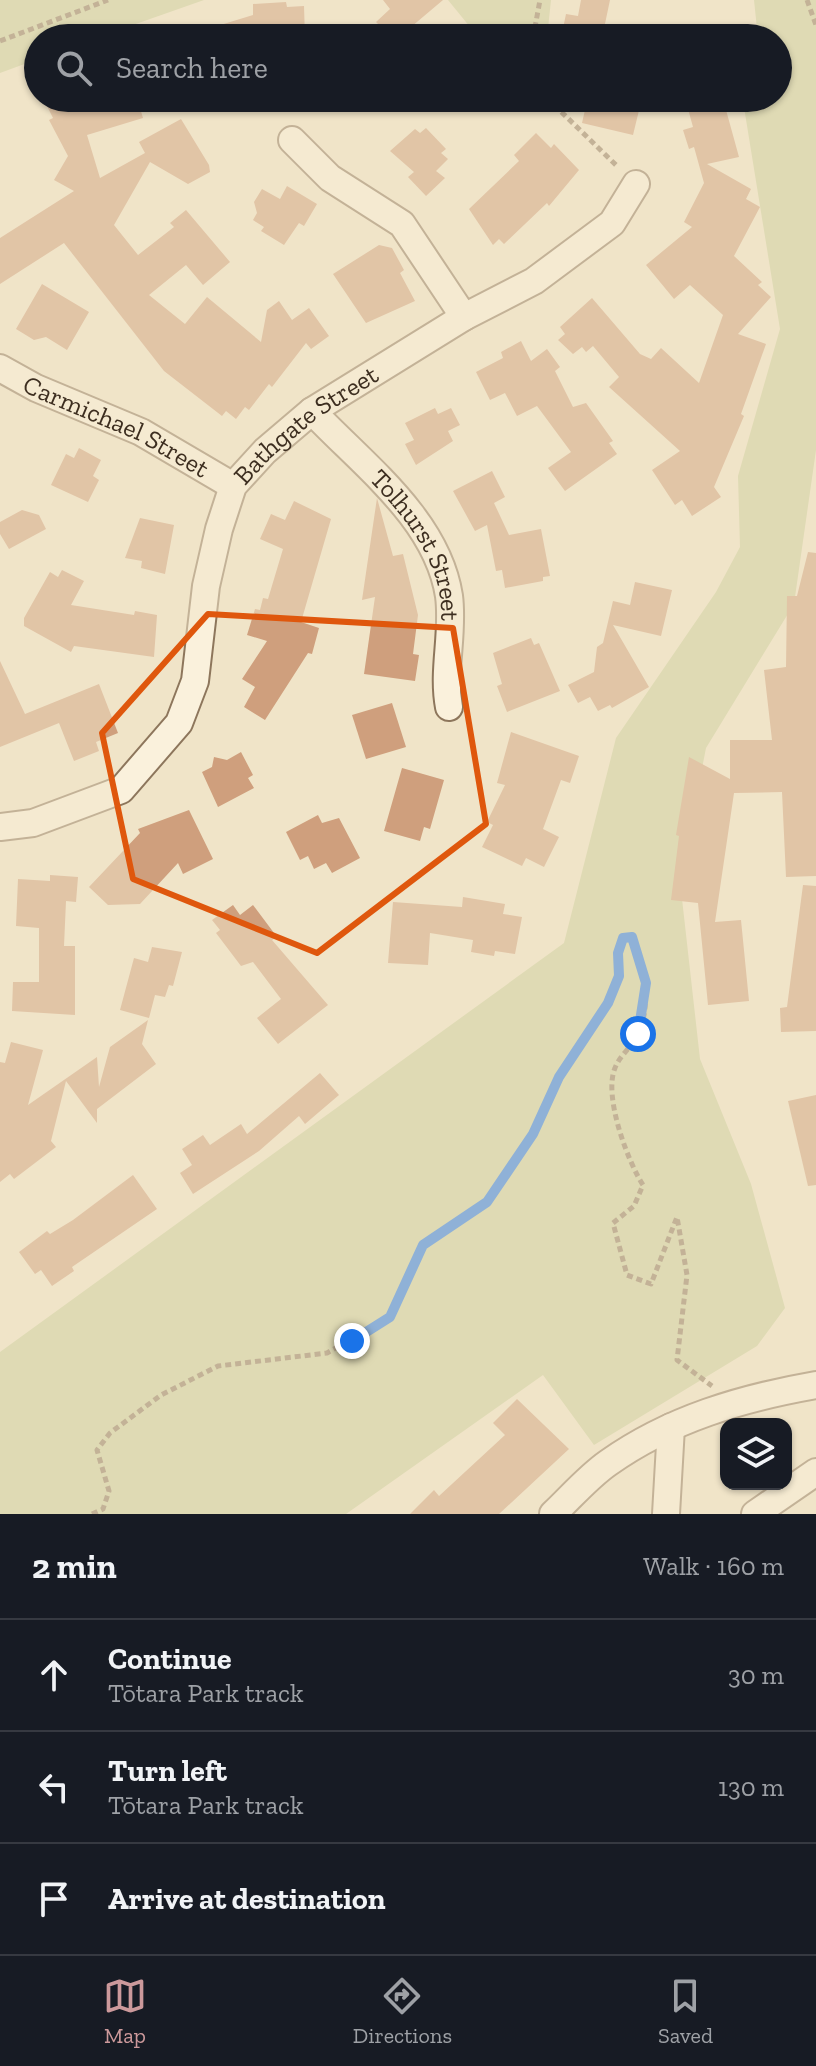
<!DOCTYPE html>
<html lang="en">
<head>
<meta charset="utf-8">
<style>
  :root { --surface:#171b24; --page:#20242c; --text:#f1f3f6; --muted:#9ea1a6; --line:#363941; --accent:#cc999b }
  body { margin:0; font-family:"Zilla Slab",serif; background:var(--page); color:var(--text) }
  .controls { position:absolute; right:24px; bottom:24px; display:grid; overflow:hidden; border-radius:16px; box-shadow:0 2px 6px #0004 }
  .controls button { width:72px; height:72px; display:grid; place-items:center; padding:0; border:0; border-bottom:2px solid var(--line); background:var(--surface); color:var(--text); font:40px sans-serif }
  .stop { position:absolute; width:24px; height:24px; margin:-18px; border:6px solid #1a73e8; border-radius:50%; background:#fff }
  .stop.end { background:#1a73e8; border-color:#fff; box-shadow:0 2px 8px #0008 }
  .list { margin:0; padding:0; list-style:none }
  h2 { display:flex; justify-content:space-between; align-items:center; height:104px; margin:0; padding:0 32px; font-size:34px }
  h2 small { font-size:26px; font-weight:400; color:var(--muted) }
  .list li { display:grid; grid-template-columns:52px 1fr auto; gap:24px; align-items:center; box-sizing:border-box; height:112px; padding:0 32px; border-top:2px solid var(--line) }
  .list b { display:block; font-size:30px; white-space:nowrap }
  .list p { margin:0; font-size:26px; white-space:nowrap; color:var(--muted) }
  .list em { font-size:26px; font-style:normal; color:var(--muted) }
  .icon { flex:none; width:44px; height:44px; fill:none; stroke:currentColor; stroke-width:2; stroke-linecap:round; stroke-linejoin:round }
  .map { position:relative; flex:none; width:816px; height:1514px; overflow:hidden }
  .search { position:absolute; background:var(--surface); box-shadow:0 2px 6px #0004; left:24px; right:24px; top:24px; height:88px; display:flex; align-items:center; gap:20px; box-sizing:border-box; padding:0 28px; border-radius:44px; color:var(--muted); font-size:30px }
  .sheet { height:440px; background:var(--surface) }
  nav { display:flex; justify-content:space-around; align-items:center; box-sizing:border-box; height:112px; border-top:2px solid var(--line); background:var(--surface); font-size:22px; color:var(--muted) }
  nav a { display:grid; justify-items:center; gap:4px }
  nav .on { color:var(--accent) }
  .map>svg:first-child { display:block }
</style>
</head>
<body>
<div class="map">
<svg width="816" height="1514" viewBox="0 0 816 1514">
  <rect width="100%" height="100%" fill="#f0e4c8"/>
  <!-- green -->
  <g fill="#c9cf9b">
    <path d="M 0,0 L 204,0 L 96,38 L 38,38 L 38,59 L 0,73 Z"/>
    <path d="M 448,0 L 551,0 L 547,38 L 479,38 Z"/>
    <path d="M 754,0 L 816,0 L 816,450 L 794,604 L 706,748 L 680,881 L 700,1059 L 751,1184 L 785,1308 L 757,1346 L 594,1445 L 543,1375 L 346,1514 L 0,1514 L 0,1352 L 564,943 L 616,738 L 716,592 L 740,547 L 738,476 L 780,329 L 743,101 L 744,98 L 778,98 L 778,38 L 758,38 Z"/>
  </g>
  <!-- building -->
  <g fill="#cf9f7d">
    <path d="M 383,0 L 443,0 L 398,38 L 392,38 L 376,22 L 390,9 Z"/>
    <path d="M 581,0 L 610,0 L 602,38 L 561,38 L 566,14 L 578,16 Z"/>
    <path d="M 286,2 L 287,7 L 304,6 L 305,38 L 192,38 L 191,34 L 253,15 L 253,4 Z"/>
    <path d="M 43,98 L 137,98 L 143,118 L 87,135 L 100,178 L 145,153 L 139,142 L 181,119 L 209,165 L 210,172 L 188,184 L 150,162 L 114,225 L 138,255 L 174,227 L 170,223 L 186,210 L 230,262 L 203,285 L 186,265 L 149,295 L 185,324 L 207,297 L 261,342 L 267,310 L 279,301 L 292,320 L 309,308 L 329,336 L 311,349 L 306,343 L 272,387 L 269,384 L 249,410 L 245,407 L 236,419 L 226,411 L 222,416 L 164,371 L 64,243 L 0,284 L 0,238 L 74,191 L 54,180 L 68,156 L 49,120 L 53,118 Z"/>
    <path d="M 602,98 L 642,98 L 633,135 L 582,123 L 587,101 L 600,103 Z"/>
    <path d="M 723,99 L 739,157 L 707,164 L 751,189 L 746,199 L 760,207 L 734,256 L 762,282 L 758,285 L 771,297 L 738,334 L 766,344 L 741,414 L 744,416 L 714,487 L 721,497 L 692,516 L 682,500 L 675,505 L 652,470 L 680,451 L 609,387 L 619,377 L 593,346 L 586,352 L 582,347 L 573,354 L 558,340 L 565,334 L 560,327 L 592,298 L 640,354 L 651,359 L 661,348 L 699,383 L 723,315 L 690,285 L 674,299 L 646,265 L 692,227 L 684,222 L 704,183 L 694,147 L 689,149 L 683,130 L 693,127 L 688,109 Z"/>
    <path d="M 426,128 L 446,149 L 441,153 L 448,159 L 436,171 L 445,178 L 426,196 L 408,177 L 414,172 L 390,151 L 415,129 L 420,133 Z"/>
    <path d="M 536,133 L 551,148 L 554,144 L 579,170 L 549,206 L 547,203 L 504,244 L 499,239 L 493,245 L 469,209 L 519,161 L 514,155 Z"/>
    <path d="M 287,186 L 317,204 L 304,226 L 299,223 L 284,245 L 261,231 L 264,227 L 253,220 L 257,213 L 254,202 L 262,189 L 280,199 Z"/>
    <path d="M 379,245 L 392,248 L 404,270 L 400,273 L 415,301 L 366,323 L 333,274 Z"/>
    <path d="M 42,284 L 89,312 L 67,350 L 46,337 L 34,340 L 16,329 Z"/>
    <path d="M 521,341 L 531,361 L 547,349 L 560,367 L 555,371 L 573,407 L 586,403 L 613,441 L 609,443 L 617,454 L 565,491 L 548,468 L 571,452 L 537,406 L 517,416 L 505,393 L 490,400 L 476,372 L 503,358 L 501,352 Z"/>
    <path d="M 435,408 L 438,414 L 451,408 L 460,425 L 448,431 L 453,441 L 416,465 L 405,444 L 414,440 L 405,423 Z"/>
    <path d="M 79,448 L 101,460 L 93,476 L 99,480 L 88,502 L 51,485 L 66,454 L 74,458 Z"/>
    <path d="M 492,471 L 505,497 L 494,503 L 509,535 L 541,529 L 550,576 L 543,577 L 543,581 L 505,588 L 502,570 L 496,571 L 487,525 L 475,531 L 453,491 Z"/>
    <path d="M 377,498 L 393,556 L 403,554 L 418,615 L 413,654 L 419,655 L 415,681 L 364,674 L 375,597 L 362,600 Z"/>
    <path d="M 294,501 L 331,519 L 301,622 L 319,628 L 312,654 L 308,653 L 265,720 L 244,707 L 255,687 L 242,679 L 267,641 L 247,635 L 255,609 L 260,610 L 263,598 L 268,599 L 283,549 L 260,539 L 271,514 L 285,520 Z"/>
    <path d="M 22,510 L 39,515 L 46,529 L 9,549 L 0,534 L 0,522 Z"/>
    <path d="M 140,518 L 174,525 L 165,574 L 141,568 L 142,561 L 125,558 Z"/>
    <path d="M 808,552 L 816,553 L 816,876 L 786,877 L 782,792 L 734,793 L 715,922 L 741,920 L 749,1001 L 708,1005 L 698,903 L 671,900 L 679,836 L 676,835 L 689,757 L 730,779 L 730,740 L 772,740 L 764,670 L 786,667 L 787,596 L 797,596 Z"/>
    <path d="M 62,570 L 84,581 L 71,605 L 134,615 L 135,611 L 157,615 L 154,657 L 74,646 L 71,652 L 24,626 L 24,618 L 50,572 L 58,577 Z"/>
    <path d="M 635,582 L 672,590 L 661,636 L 613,625 L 649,687 L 612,708 L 610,705 L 598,711 L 590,697 L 578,703 L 568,685 L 594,672 L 597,647 L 603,643 L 613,601 L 630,605 Z"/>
    <path d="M 531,638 L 534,645 L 539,643 L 560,691 L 507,712 L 497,686 L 502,684 L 493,653 Z"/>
    <path d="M 0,661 L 25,714 L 99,684 L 118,733 L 96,742 L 99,751 L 74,761 L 59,723 L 0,747 Z"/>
    <path d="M 392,703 L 406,747 L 366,759 L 352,715 Z"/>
    <path d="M 511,732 L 579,756 L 570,783 L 561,780 L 543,829 L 559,837 L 544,867 L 526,858 L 522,866 L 482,847 L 493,825 L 487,822 L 505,785 L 497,783 Z"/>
    <path d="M 241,752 L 253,775 L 248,778 L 254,788 L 218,807 L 202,772 L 212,767 L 214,757 L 227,760 Z"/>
    <path d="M 402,768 L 444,780 L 430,829 L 424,827 L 420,841 L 384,831 Z"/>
    <path d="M 189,810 L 213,859 L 183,874 L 178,863 L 140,904 L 108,905 L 89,887 L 140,833 L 138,829 Z"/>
    <path d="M 318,815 L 322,823 L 339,818 L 360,858 L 332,873 L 326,863 L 314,869 L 308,856 L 300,860 L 286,832 Z"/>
    <path d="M 50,875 L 78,877 L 76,902 L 66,901 L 64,946 L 75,946 L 75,1015 L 12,1011 L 13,982 L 39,982 L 39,928 L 16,926 L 18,879 L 50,881 Z"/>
    <path d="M 803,885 L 816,886 L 816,1031 L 781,1032 L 780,1008 L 787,1007 Z"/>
    <path d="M 463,897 L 505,904 L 503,914 L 522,917 L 515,954 L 495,951 L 494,956 L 471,952 L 473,940 L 430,933 L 428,965 L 388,963 L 393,902 L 462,907 Z"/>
    <path d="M 233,905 L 240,915 L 253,905 L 277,937 L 272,940 L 328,1005 L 278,1044 L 257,1018 L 281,999 L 253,962 L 241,966 L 216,933 L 220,930 L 212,920 Z"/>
    <path d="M 152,947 L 182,952 L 173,986 L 169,985 L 165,997 L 155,995 L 149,1018 L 120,1010 L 134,958 L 148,962 Z"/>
    <path d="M 148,1020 L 142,1044 L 156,1064 L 97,1109 L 97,1123 L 66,1081 L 51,1141 L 56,1147 L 14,1179 L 10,1174 L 0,1182 L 0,1062 L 5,1063 L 11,1042 L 43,1050 L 28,1105 L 97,1057 L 99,1087 L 110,1047 Z"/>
    <path d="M 320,1073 L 339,1095 L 305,1124 L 299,1116 L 259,1151 L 193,1194 L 180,1173 L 192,1165 L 182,1149 L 203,1135 L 210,1145 L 241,1124 L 247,1134 Z"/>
    <path d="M 816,1095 L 816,1185 L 808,1186 L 788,1101 Z"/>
    <path d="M 133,1175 L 157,1209 L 72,1267 L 74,1271 L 52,1286 L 41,1270 L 35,1274 L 19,1252 L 47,1231 L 50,1234 L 73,1220 Z"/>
    <path d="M 517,1399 L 569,1449 L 499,1514 L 410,1514 L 434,1490 L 439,1496 L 505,1435 L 493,1423 Z"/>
  </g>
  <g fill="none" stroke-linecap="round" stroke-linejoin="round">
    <defs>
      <g id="minor">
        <path d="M 292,140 L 330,178 L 402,224 L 464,317"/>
        <path id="s1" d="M 0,368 L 36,388 L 141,432 L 233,486"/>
        <path id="s2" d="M 312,411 C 363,465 437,519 449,596 C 454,634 442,670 449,707"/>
        <path id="s3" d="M 0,827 L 33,823 L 121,790 L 179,723 L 195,681 L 206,586 L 219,529 L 233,486 L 265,451 L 312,411 L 464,317 L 534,281 L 612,223 L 636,184"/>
        <path d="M 553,1514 C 571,1497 588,1477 608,1463 C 670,1419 742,1398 816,1385"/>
        <path d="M 666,1514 L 671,1427"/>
        <path d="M 755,1514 L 816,1472"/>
      </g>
    </defs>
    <!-- minor casing -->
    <use href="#minor" stroke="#8d765c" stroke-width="30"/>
    <!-- path -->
    <g stroke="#8d765c" stroke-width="5" stroke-dasharray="6 4" stroke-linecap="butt">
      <path d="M 807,0 L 816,25"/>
      <path d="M 533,38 L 540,0"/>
      <path d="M 0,41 L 108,0"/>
      <path d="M 547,98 L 618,167"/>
      <path d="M 92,1514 L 103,1509 L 109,1491 L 97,1450 L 110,1433 L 161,1395 L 218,1366 L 327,1353 L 390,1317 L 423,1245 L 487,1202 L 533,1134 L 559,1077 L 608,1003 L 619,976 L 618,953 L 623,938 L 632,937 C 644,965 653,1009 636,1038 C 630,1048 619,1057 615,1068 C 603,1096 628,1162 643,1185 L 634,1206 L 613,1223 L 627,1275 L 651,1284 L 677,1217 L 687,1275 L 677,1360 L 712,1386"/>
    </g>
    <!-- minor -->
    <use href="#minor" stroke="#faf1dc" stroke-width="26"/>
  </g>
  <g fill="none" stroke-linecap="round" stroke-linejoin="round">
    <!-- route -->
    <path stroke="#1a73e8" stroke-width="10" d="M 352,1341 L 390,1317 L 423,1245 L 487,1202 L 533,1134 L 559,1077 L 608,1003 L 619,976 L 618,953 L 623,938 L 632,937 L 646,983 L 638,1034"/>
  </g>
  <!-- marked area -->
  <path d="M0 0H816V1514H0ZM 208,614 L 453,628 L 486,824 L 317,953 L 133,879 L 102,733 Z" fill="#f0e4c8" fill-opacity=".55" fill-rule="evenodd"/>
  <path fill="none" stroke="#df570d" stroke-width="6" stroke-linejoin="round" d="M 208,614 L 453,628 L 486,824 L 317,953 L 133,879 L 102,733 Z"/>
  <g text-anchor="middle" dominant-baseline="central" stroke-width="6" stroke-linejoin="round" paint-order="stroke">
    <!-- street labels -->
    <g font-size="26" fill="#3d2e20" stroke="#f7eed8">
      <text stroke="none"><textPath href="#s1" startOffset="130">Carmichael Street</textPath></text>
      <text stroke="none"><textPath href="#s3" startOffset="556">Bathgate Street</textPath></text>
      <text stroke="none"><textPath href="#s2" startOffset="174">Tolhurst Street</textPath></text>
    </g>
  </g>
</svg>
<div class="controls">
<button><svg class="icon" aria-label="layers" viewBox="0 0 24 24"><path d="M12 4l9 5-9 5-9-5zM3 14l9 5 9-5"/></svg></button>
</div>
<div class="stop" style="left:638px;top:1034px"></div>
<div class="stop end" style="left:352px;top:1341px"></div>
<div class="search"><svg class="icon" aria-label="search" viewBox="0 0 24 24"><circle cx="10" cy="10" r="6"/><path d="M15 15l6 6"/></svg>Search here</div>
</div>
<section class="sheet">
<h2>2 min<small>Walk · 160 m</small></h2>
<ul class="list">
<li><svg class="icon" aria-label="ahead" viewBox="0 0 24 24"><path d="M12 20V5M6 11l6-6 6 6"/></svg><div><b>Continue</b><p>Tōtara Park track</p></div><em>30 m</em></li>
<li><svg class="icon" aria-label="left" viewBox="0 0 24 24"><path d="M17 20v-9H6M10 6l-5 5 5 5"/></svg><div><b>Turn left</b><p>Tōtara Park track</p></div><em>130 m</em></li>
<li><svg class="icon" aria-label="arrive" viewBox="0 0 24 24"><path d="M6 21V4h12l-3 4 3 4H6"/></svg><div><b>Arrive at destination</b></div></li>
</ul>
</section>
<nav>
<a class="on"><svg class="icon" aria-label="map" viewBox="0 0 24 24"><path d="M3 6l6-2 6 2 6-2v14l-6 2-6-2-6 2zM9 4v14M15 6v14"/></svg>Map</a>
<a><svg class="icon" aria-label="directions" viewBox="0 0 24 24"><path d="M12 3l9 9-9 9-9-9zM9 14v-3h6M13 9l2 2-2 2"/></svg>Directions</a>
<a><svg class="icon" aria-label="saved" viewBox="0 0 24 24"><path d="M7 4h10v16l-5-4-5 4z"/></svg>Saved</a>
</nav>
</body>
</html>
